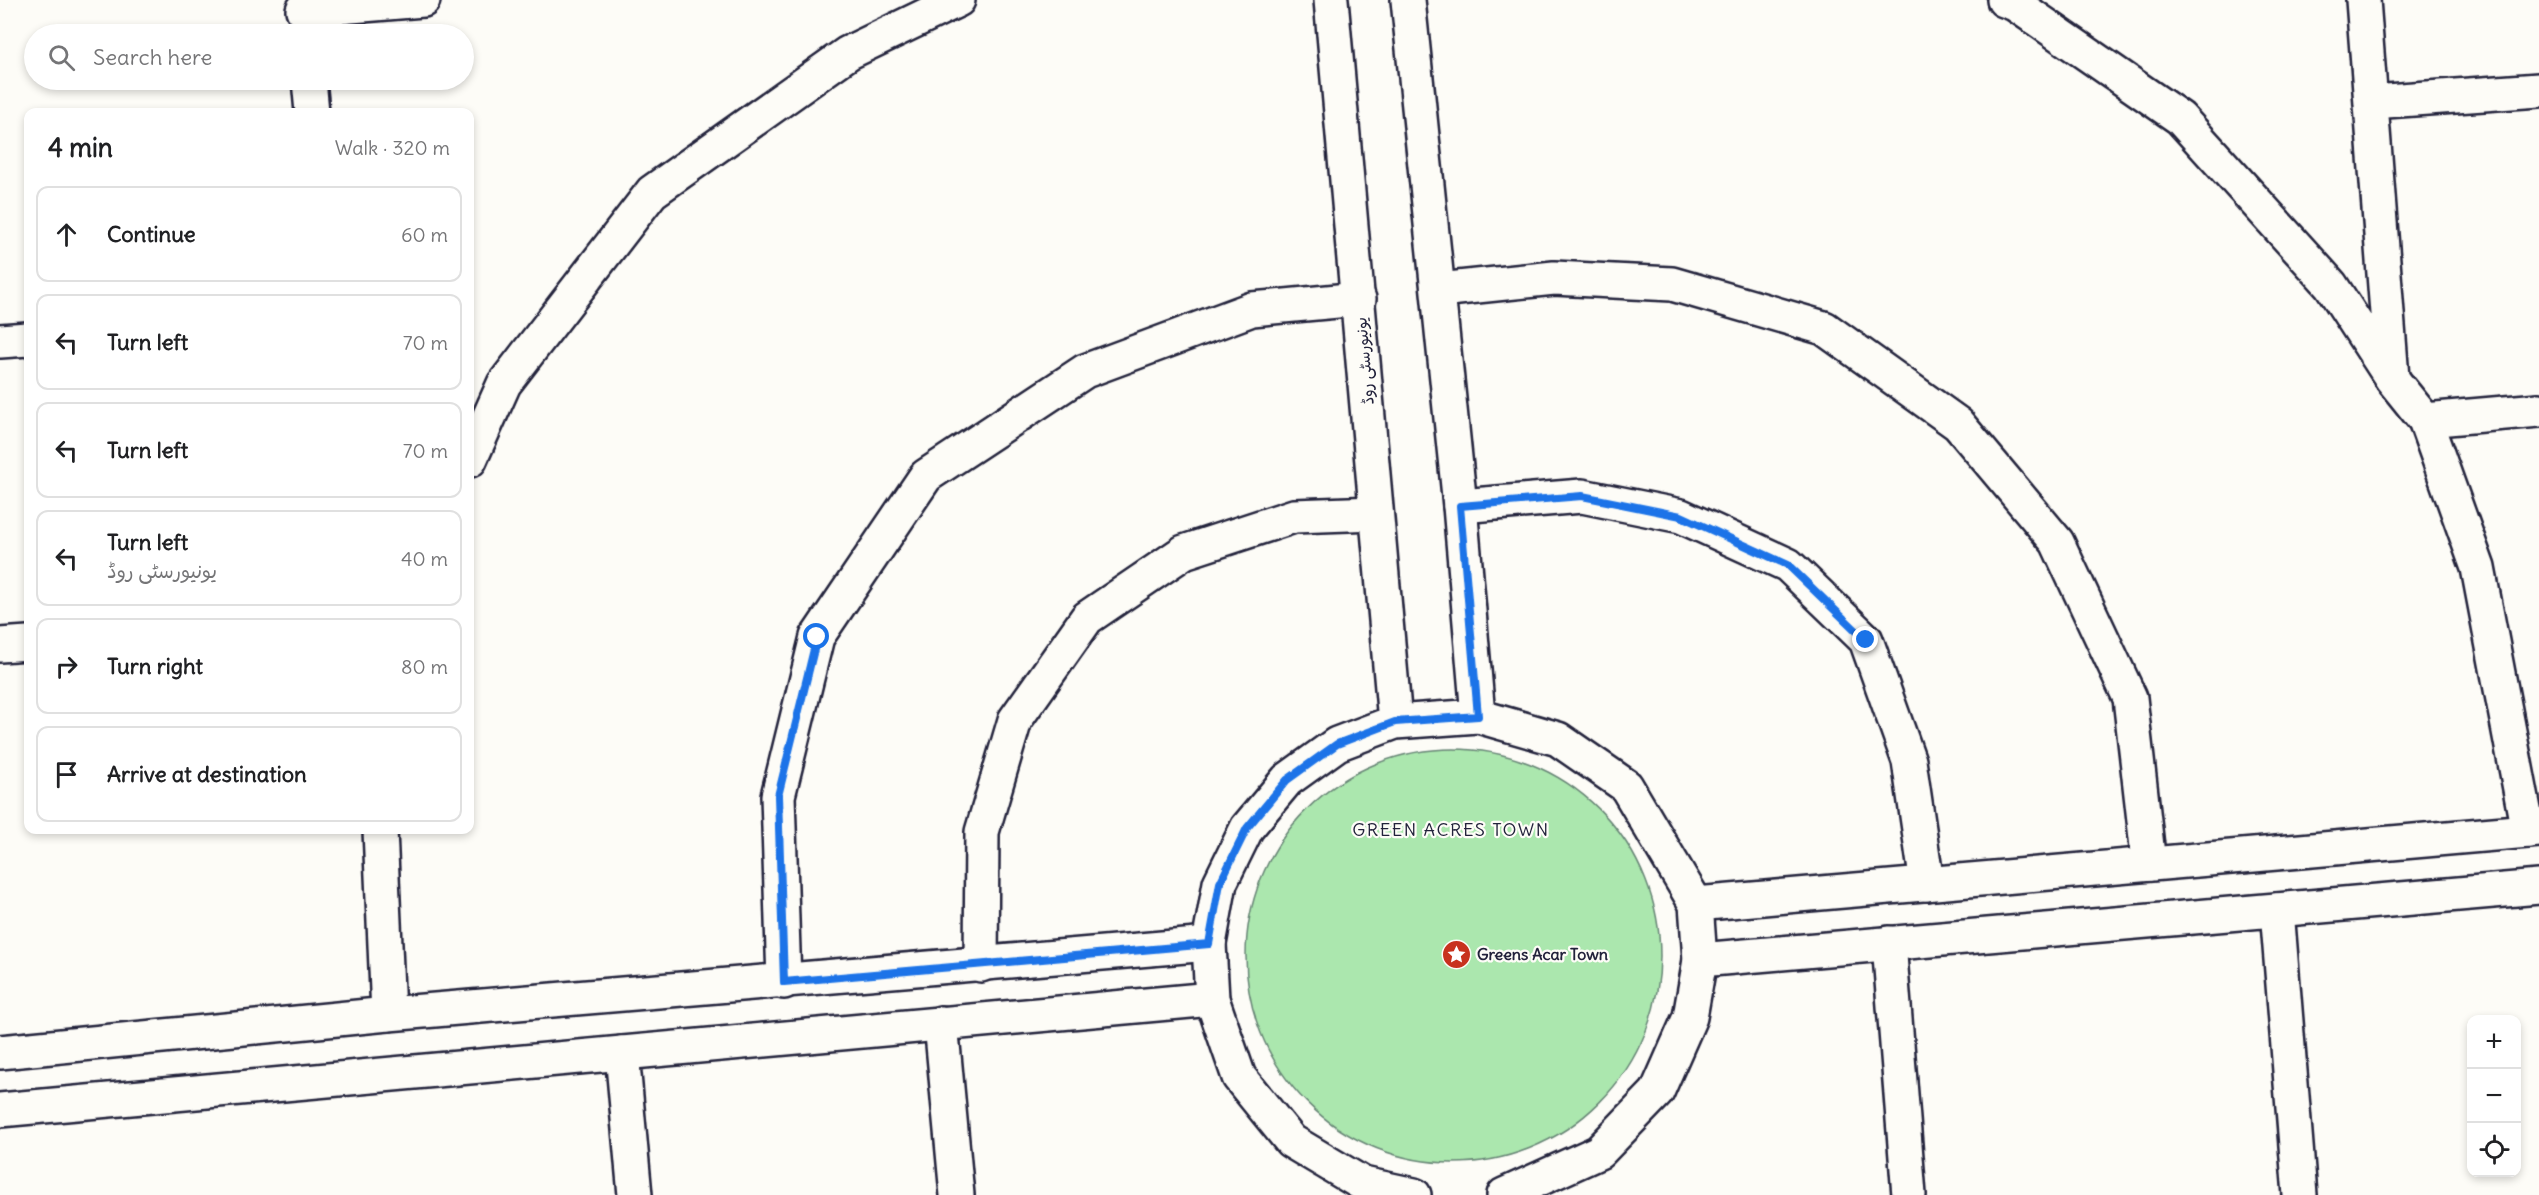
<!DOCTYPE html>
<html lang="en">
<head>
<meta charset="utf-8">
<style>
  :root { --surface:#fff; --page:#f6f6f6; --text:#202124; --muted:#757577; --line:#e0e0e0 }
  body { margin:0; font-family:Delius,"Playpen Sans Arabic",sans-serif; background:var(--page); color:var(--text) }
  .controls { position:absolute; right:18px; bottom:18px; display:grid; overflow:hidden; border-radius:12px; box-shadow:0 3px 9px #0003 }
  .controls button { width:54px; height:54px; display:grid; place-items:center; padding:0; border:0; border-bottom:2px solid var(--line); background:var(--surface); color:var(--text); font:30px sans-serif }
  .stop { position:absolute; width:18px; height:18px; margin:-14px; border:4px solid #1a73e8; border-radius:50%; background:#fff }
  .stop.end { background:#1a73e8; border-color:#fff; box-shadow:0 2px 6px #0008 }
  .list { margin:0; padding:0; list-style:none }
  h2 { display:flex; justify-content:space-between; align-items:center; height:78px; margin:0; padding:0 24px; font-size:26px }
  h2 small { font-size:20px; font-weight:400; color:var(--muted) }
  .list li { display:grid; grid-template-columns:39px 1fr auto; gap:18px; align-items:center; box-sizing:border-box; height:96px; margin:0 12px 12px; padding:0 12px; border:2px solid var(--line); border-radius:12px }
  .list b { display:block; font-size:22px; white-space:nowrap }
  .list p { margin:0; font-size:20px; white-space:nowrap; color:var(--muted) }
  .list em { font-size:20px; font-style:normal; color:var(--muted) }
  .icon { flex:none; width:33px; height:33px; fill:none; stroke:currentColor; stroke-width:2; stroke-linecap:round; stroke-linejoin:round }
  .map { position:relative; flex:none; width:2539px; height:1195px; overflow:hidden }
  .search { position:absolute; background:var(--surface); box-shadow:0 3px 9px #0003; left:24px; top:24px; width:450px; height:66px; display:flex; align-items:center; gap:15px; box-sizing:border-box; padding:0 21px; border-radius:33px; color:var(--muted); font-size:22px }
  .panel { position:absolute; background:var(--surface); box-shadow:0 3px 9px #0003; left:24px; top:108px; width:450px; height:726px; border-radius:12px }
  .map>svg:first-child { display:block }
</style>
</head>
<body>
<div class="map">
<svg width="2539" height="1195" viewBox="0 0 2539 1195">
  <rect width="100%" height="100%" fill="#fdfcf7"/>
  <filter id="ink" filterUnits="userSpaceOnUse"><feTurbulence type="fractalNoise" baseFrequency=".0167" numOctaves="2"/><feDisplacementMap in="SourceGraphic" scale="12" xChannelSelector="R" yChannelSelector="G"/><feConvolveMatrix kernelMatrix="1 2 1 2 8 2 1 2 1" color-interpolation-filters="sRGB"/></filter>
  <g filter="url(#ink)">
    <!-- green -->
    <circle fill="#abe7ae" stroke="#668474" stroke-width="1.5" cx="1453" cy="956" r="207"/>
    <g fill="none" stroke-linecap="round" stroke-linejoin="round">
      <defs>
        <g id="street">
          <path d="M 1331,0 L 1395,722"/>
          <path d="M 1408,0 L 1460,506 L 1478,716"/>
          <path d="M 2004,0 L 2015,4 L 2180,118 L 2331,285 L 2392,379 L 2425,420 L 2478,568 L 2528,831"/>
          <path d="M 2363,0 L 2392,378"/>
          <path d="M 303,10 L 423,0"/>
          <path d="M 309,80 L 312,112"/>
          <path d="M 2372,102 L 2539,90"/>
          <path d="M 1439,290 L 1554,278 L 1672,284 L 1824,328 L 1958,424 L 2057,542 L 2130,698 L 2149,864"/>
          <path d="M 0,341 L 28,339"/>
          <path d="M 2425,420 L 2539,410"/>
          <path d="M 470,460 L 504,384 L 652,192 L 848,53 L 958,0"/>
          <path d="M 1460,506 L 1582,496 L 1681,516 L 1788,565 L 1866,640 L 1909,761 L 1927,884"/>
          <path d="M 0,645 L 28,643"/>
          <path d="M 380,830 L 388,1014"/>
          <path d="M 1696,904 L 2539,830"/>
          <path d="M 2277,910 L 2300,1195"/>
          <path d="M 1889,943 L 1909,1195"/>
          <path d="M 1700,960 L 2539,887"/>
          <path d="M 981,965 L 982,832 L 1015,720 L 1087,618 L 1184,552 L 1294,516 L 1376,513"/>
          <path d="M 784,982 L 778,796 L 817,637 L 926,476 L 1085,371 L 1252,309 L 1359,299"/>
          <path d="M 941,1023 L 957,1195"/>
          <path d="M 0,1052 L 388,1014 L 1209,944"/>
          <path d="M 622,1053 L 635,1195"/>
          <path d="M 0,1110 L 1212,999"/>
          <path d="M 1414,1195 L 1363,1184 L 1291,1141 L 1239,1077 L 1212,999 L 1209,944 L 1220,883 L 1247,828 L 1287,780 L 1337,744 L 1395,722 L 1478,716 L 1558,739 L 1626,786 L 1696,904 L 1700,960 L 1690,1017 L 1657,1092 L 1599,1152 L 1504,1195"/>
        </g>
      </defs>
      <!-- street casing -->
      <use href="#street" stroke="#22223b" stroke-width="38"/>
      <!-- street -->
      <use href="#street" stroke="#fdfcf7" stroke-width="33"/>
    </g>
  </g>
  <g fill="none" stroke-linecap="round" stroke-linejoin="round" filter="url(#ink)">
    <!-- route -->
    <path stroke="#1a73e8" stroke-width="8" d="M 817,637 L 778,796 L 784,982 L 1209,944 L 1220,883 L 1247,828 L 1287,780 L 1337,744 L 1395,722 L 1478,716 L 1460,506 L 1582,496 L 1681,516 L 1788,565 L 1866,640"/>
  </g>
  <!-- icons -->
  <defs>
    <symbol id="sight-disc" viewBox="-11 -11 22 22"><circle r="9.5" fill="#c8321e" stroke="#fdfcf7"/><path d="M0-6L1.8-2.2L6-1.7L2.9 1.2L3.7 5.4L0 3.3L-3.7 5.4L-2.9 1.2L-6-1.7L-1.8-2.2Z" fill="#fff"/></symbol>
  </defs>
  <g fill-rule="evenodd">
    <use href="#sight-disc" x="1440" y="938" width="33" height="33"/>
  </g>
  <g text-anchor="middle" dominant-baseline="central" stroke-width="4.5" stroke-linejoin="round" paint-order="stroke">
    <!-- street labels -->
    <g font-size="16" fill="#22223b" stroke="#fdfcf7">
      <text transform="translate(1364 361) rotate(-95)">یونیورسٹی روڈ</text>
    </g>
    <!-- poi labels -->
    <g font-size="16" font-weight="bold" fill="#22223b" stroke="#fdfcf7" text-anchor="start">
      <text x="1477" y="954">Greens Acar Town</text>
    </g>
    <!-- neighbourhood labels -->
    <g font-size="18" letter-spacing="1.5" fill="#22223b" stroke="#fdfcf7">
      <text x="1451" y="829">GREEN ACRES TOWN</text>
    </g>
  </g>
</svg>
<div class="controls">
<button>+</button>
<button>−</button>
<button><svg class="icon" aria-label="locate" viewBox="0 0 24 24"><circle cx="12" cy="12" r="6"/><path d="M12 2v4M12 18v4M2 12h4M18 12h4"/></svg></button>
</div>
<div class="stop" style="left:817px;top:637px"></div>
<div class="stop end" style="left:1866px;top:640px"></div>
<div class="search"><svg class="icon" aria-label="search" viewBox="0 0 24 24"><circle cx="10" cy="10" r="6"/><path d="M15 15l6 6"/></svg>Search here</div>
<section class="panel">
<h2>4 min<small>Walk · 320 m</small></h2>
<ul class="list">
<li><svg class="icon" aria-label="ahead" viewBox="0 0 24 24"><path d="M12 20V5M6 11l6-6 6 6"/></svg><div><b>Continue</b></div><em>60 m</em></li>
<li><svg class="icon" aria-label="left" viewBox="0 0 24 24"><path d="M17 20v-9H6M10 6l-5 5 5 5"/></svg><div><b>Turn left</b></div><em>70 m</em></li>
<li><svg class="icon" aria-label="left" viewBox="0 0 24 24"><path d="M17 20v-9H6M10 6l-5 5 5 5"/></svg><div><b>Turn left</b></div><em>70 m</em></li>
<li><svg class="icon" aria-label="left" viewBox="0 0 24 24"><path d="M17 20v-9H6M10 6l-5 5 5 5"/></svg><div><b>Turn left</b><p>یونیورسٹی روڈ</p></div><em>40 m</em></li>
<li><svg class="icon" aria-label="right" viewBox="0 0 24 24"><path d="M7 20v-9h11M14 6l5 5-5 5"/></svg><div><b>Turn right</b></div><em>80 m</em></li>
<li><svg class="icon" aria-label="arrive" viewBox="0 0 24 24"><path d="M6 21V4h12l-3 4 3 4H6"/></svg><div><b>Arrive at destination</b></div></li>
</ul>
</section>
</div>
</body>
</html>
